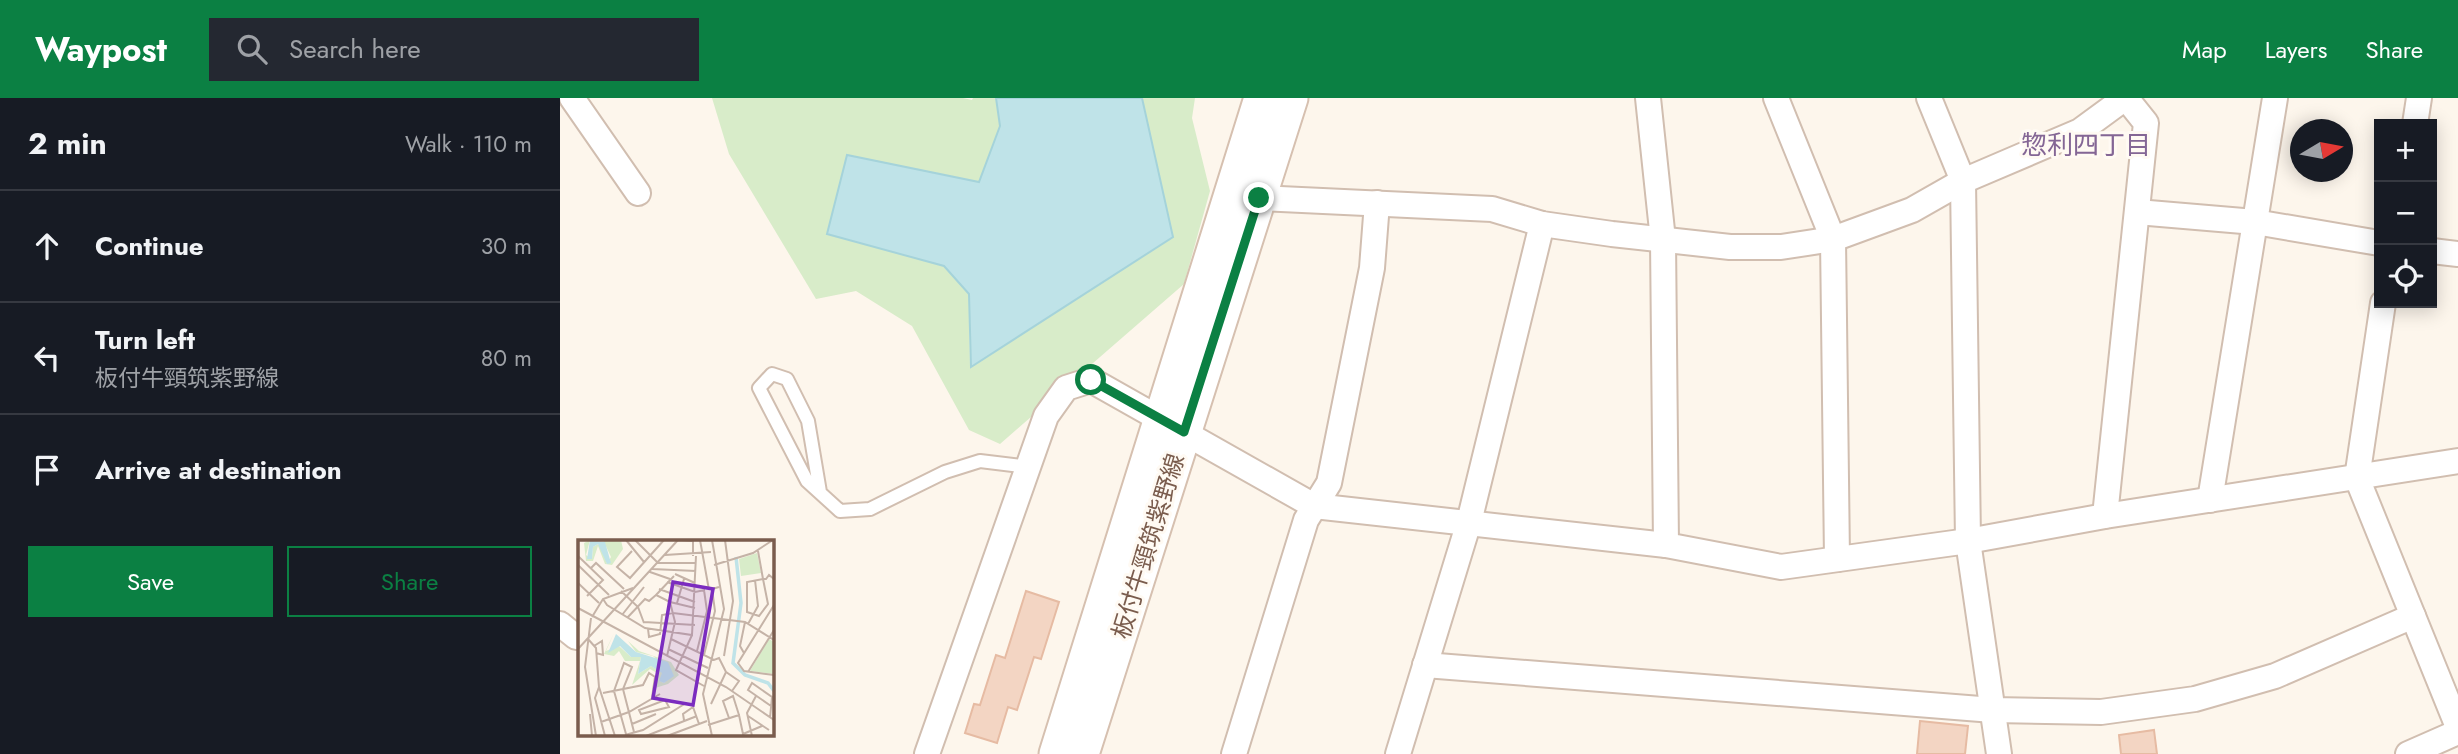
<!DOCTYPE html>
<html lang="en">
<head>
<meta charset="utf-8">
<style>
  :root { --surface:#171b24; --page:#242831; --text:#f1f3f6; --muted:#9ea1a6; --line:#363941; --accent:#0b8043 }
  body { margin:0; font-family:Jost,"Noto Sans JP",sans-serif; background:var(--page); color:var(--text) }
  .controls { position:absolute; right:21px; top:21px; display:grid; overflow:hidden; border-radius:0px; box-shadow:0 4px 18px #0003 }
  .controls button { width:63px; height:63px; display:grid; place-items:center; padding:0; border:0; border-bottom:2px solid var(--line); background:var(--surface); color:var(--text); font:35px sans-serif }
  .compass { position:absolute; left:1730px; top:21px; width:63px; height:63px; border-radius:50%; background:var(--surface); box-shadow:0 4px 18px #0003; rotate:80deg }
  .stop { position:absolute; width:21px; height:21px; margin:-16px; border:5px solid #0b8043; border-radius:50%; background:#fff }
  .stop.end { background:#0b8043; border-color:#fff; box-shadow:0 2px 7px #0008 }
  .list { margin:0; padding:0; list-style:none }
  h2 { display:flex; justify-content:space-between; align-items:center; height:91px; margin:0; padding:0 28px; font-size:30px }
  h2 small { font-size:23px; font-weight:400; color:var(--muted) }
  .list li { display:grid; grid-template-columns:46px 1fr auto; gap:21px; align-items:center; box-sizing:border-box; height:112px; padding:0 28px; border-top:2px solid var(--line) }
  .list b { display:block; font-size:26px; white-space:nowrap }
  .list p { margin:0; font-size:23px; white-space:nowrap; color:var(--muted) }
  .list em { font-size:23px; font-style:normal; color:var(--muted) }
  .actions { display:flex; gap:14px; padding:21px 28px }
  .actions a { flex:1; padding:16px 0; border:2px solid var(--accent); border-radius:0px; text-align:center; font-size:24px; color:var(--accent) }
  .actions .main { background:var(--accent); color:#fff }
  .icon { flex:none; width:38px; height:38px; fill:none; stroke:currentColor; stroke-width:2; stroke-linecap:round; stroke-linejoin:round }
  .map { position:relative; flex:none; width:1898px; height:656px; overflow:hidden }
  header { display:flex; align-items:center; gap:42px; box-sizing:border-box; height:98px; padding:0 35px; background:var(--accent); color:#fff }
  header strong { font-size:33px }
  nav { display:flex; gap:38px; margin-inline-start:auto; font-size:24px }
  .search { width:490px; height:63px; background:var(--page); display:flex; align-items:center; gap:18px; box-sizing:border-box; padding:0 24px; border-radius:0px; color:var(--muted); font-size:26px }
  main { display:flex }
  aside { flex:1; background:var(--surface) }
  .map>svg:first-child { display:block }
</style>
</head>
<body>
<header>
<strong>Waypost</strong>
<div class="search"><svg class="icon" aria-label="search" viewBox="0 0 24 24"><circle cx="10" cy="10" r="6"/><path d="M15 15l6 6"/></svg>Search here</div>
<nav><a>Map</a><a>Layers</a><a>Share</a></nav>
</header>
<main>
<aside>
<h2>2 min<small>Walk · 110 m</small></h2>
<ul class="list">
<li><svg class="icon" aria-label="ahead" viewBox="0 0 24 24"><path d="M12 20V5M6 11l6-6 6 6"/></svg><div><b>Continue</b></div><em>30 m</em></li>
<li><svg class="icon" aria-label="left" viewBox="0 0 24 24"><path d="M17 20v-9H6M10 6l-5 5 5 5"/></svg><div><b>Turn left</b><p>板付牛頸筑紫野線</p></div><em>80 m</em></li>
<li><svg class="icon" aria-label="arrive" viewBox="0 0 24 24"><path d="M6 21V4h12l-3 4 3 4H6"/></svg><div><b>Arrive at destination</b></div></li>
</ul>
<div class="actions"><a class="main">Save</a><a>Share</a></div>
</aside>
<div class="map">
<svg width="1898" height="656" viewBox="0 0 1898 656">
  <rect width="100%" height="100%" fill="#fdf6ec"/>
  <!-- green -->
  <path fill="#d8ecc9" d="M 152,0 L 403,0 L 412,2 L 413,0 L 436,0 L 440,28 L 419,85 L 287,57 L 267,135 L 384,168 L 409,196 L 410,268 L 612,139 L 582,0 L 635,0 L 632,20 L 650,93 L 624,186 L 440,346 L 409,332 L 352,228 L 296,193 L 256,201 L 169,56 Z"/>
  <!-- water -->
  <path fill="#bfe3e8" stroke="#a5d3da" stroke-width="2" d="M 436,0 L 582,0 L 613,139 L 411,269 L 409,196 L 384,168 L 267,136 L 287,57 L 419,84 L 440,28 Z"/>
  <!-- building -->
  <g fill="#f3d5c3" stroke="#e6bba3" stroke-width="2">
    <path d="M 466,493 L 499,504 L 481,561 L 474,559 L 457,612 L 448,609 L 437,645 L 405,635 L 414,606 L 420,607 L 436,557 L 445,560 Z"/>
    <path d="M 1360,623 L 1408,628 L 1405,656 L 1357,656 Z"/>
    <path d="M 1594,632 L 1597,656 L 1561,656 L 1559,637 Z"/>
  </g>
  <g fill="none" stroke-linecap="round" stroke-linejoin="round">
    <defs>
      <path id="service" d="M 260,394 L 248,323 L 227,281 L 212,276 L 199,290 L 247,383 L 280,413 L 310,411 L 385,374 L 420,363 L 469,369"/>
      <g id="minor">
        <path d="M 12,0 L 78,95"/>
        <path d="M 1088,0 L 1103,142 L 1106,447 L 1221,469 L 1408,443 L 1545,418 L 1898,363"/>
        <path d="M 1216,0 L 1273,141 L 1277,461"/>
        <path d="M 1369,0 L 1403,83 L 1408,443 L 1439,656"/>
        <path d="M 1855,26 L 1859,0"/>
        <path d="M 699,100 L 932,111 L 982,126 L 1052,136 L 1170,149 L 1221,149 L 1273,141 L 1352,112 L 1403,83 L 1520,33 L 1565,0"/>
        <path d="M 1577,114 L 1695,124 L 1819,145"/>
        <path d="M 1872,153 L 1898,156"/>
        <path d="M 1823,205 L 1797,380 L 1898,629"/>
        <path d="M 1650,402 L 1715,0"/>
        <path d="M 1545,418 L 1586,25 L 1566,0"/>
        <path d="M 0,526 L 16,539"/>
        <path d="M 865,567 L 1433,612 L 1541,614 L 1635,601 L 1715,578 L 1853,518"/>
        <path d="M 367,656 L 486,318 L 506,290 L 531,282 L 754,408 L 1106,447"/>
        <path d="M 674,656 L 746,422 L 769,385 L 812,170 L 817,105"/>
        <path d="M 838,656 L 909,424 L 982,126"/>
        <path d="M 1848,656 L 1898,634"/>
      </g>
      <g id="secondary">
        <path d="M 496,656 L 701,0"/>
        <path d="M 522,656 L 731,0"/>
      </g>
    </defs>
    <!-- service casing -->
    <use href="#service" stroke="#d1beb0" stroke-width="16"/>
    <!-- minor casing -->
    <use href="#minor" stroke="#d1beb0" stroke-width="28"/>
    <!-- secondary casing -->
    <use href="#secondary" stroke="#d6c0b0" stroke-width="37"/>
    <!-- service -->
    <use href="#service" stroke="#fff" stroke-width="12"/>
    <!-- minor -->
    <use href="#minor" stroke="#fff" stroke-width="24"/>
    <!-- secondary -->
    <use href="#secondary" stroke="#fff" stroke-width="33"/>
  </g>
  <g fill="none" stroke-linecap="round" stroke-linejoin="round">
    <!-- route -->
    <path stroke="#0b8043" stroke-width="9" d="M 531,282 L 624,334 L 699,100"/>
  </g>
  <g text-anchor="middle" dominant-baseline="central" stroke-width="6" stroke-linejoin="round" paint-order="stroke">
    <!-- street labels -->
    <g font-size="24" fill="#7a5c4d" stroke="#fffaf3">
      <text transform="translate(588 448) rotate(-73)">板付牛頸筑紫野線</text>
    </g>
    <!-- neighbourhood labels -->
    <g font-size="26" fill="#846695" stroke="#fffaf3">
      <text x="1526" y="47">惣利四丁目</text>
    </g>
  </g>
  <!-- overview -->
  <g transform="translate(18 442)">
    <rect width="196" height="196" fill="#fdf6ec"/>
    <path d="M 12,0 L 8,15 L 14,19 L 15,7 L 20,4 L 26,10 L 29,24 L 33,17 L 25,0 L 43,0 L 45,9 L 34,25 L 27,24 L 20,6 L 15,21 L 8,21 L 6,3 ZM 179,13 L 183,33 L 163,36 L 161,19 ZM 36,93 L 28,111 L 41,106 L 53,117 L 63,117 L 60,134 L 73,126 L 85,133 L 82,141 L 86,143 L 95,135 L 75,116 L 58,112 L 50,101 L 61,111 L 93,122 L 101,135 L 90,144 L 74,149 L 79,133 L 72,129 L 54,145 L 62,121 L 47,121 L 41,111 L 36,116 L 26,114 ZM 191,99 L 196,102 L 196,134 L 172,131 Z" fill="#d8ecc9"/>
    <path d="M 12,0 L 27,2 L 33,23 L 29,24 L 20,4 L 15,7 L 14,19 L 9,19 ZM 38,94 L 58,112 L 90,122 L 96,136 L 86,143 L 81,141 L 84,133 L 73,126 L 60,134 L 63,117 L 53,117 L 42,106 L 30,113 Z" fill="#bfe3e8"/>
    <path fill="none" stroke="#bfe3e8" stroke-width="3.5" d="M 158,17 L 163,63 L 155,123 L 167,135 L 190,143 L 196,151"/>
    <path fill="none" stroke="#c5b3a7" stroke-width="2" d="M 48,0 L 66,22M 57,0 L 80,23 L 118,23M 100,0 L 115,1 L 115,16M 122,0 L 131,50M 134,0 L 146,69 L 125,154 L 134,196M 54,11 L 39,27 L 52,38 L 86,0M 180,11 L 185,39 L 190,64 L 181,76 L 169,72 L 169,42 L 185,39 L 188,39 L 191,35 L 196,39M 87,15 L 133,12M 0,16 L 25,40 L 9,56M 0,25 L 31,55M 136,25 L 175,13 L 195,0M 13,28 L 18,23 L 46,49M 74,29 L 118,31M 72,32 L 92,39M 97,34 L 117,43M 89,42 L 117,52 L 127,50M 0,43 L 21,63M 81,49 L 117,62M 43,51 L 60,67 L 66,83M 25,59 L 29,65 L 67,88 L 114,95 L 118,16M 92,62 L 117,68M 99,63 L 106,39M 196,65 L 160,123 L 166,131 L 196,135M 0,68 L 148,147 L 196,180M 44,75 L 66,47M 14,77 L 25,59 L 55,48M 13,78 L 7,127 L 18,196M 49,78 L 67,59 L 71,61 L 78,55M 66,82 L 117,85M 170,84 L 180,66 L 177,40M 70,89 L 71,97 L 82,94 L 84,75 L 95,73 L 167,82 L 196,100M 114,95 L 98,130 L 126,146M 10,99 L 18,108 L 21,147 L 37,196M 93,99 L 136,120 L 141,118 L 148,132M 16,106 L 24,101 L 25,115 L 18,113M 0,109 L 100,0M 90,109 L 130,128M 119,111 L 129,71 L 126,50M 166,113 L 162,106 L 167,82M 126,115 L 137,71 L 134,49 L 141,47M 89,116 L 97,82 L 92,62 L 78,55 L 96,36M 146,116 L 155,61 L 147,0M 170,132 L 196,90M 21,147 L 17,158 L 27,196M 25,153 L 65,145 L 71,133 L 77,137 L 74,158M 87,160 L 91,167 L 63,174 L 61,170 ZM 133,164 L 148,132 L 161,141 L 154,151M 12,174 L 14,196M 161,175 L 165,194 L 184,186M 170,176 L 191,190M 192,178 L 194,157 L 174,143 L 170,150 L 193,166M 106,180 L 105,174 L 115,167 L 121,184M 23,182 L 51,172 L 82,154M 54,184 L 78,174M 130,185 L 161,175 L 155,156 L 145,161 L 151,178M 48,194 L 36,151 L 46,123 L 54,127 L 45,149 L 56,192M 47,195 L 65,190 L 108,163M 68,196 L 119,176M 89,196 L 129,181M 174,196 L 169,173 L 178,156"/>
    <path fill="#7b2cbf" fill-opacity="0.15" stroke="#7b2cbf" stroke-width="3.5" d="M 95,42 L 135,49 L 115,165 L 75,158 Z"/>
    <rect width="196" height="196" fill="none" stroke="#7a5c4d" stroke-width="3.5"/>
  </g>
</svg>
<div class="controls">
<button>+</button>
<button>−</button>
<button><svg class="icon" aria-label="locate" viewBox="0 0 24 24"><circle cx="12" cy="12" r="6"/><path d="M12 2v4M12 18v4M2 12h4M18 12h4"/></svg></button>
</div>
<svg class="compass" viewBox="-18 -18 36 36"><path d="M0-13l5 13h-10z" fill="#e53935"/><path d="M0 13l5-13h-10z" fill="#9ea1a6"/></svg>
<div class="stop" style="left:531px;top:282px"></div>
<div class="stop end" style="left:699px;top:100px"></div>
</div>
</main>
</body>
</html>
